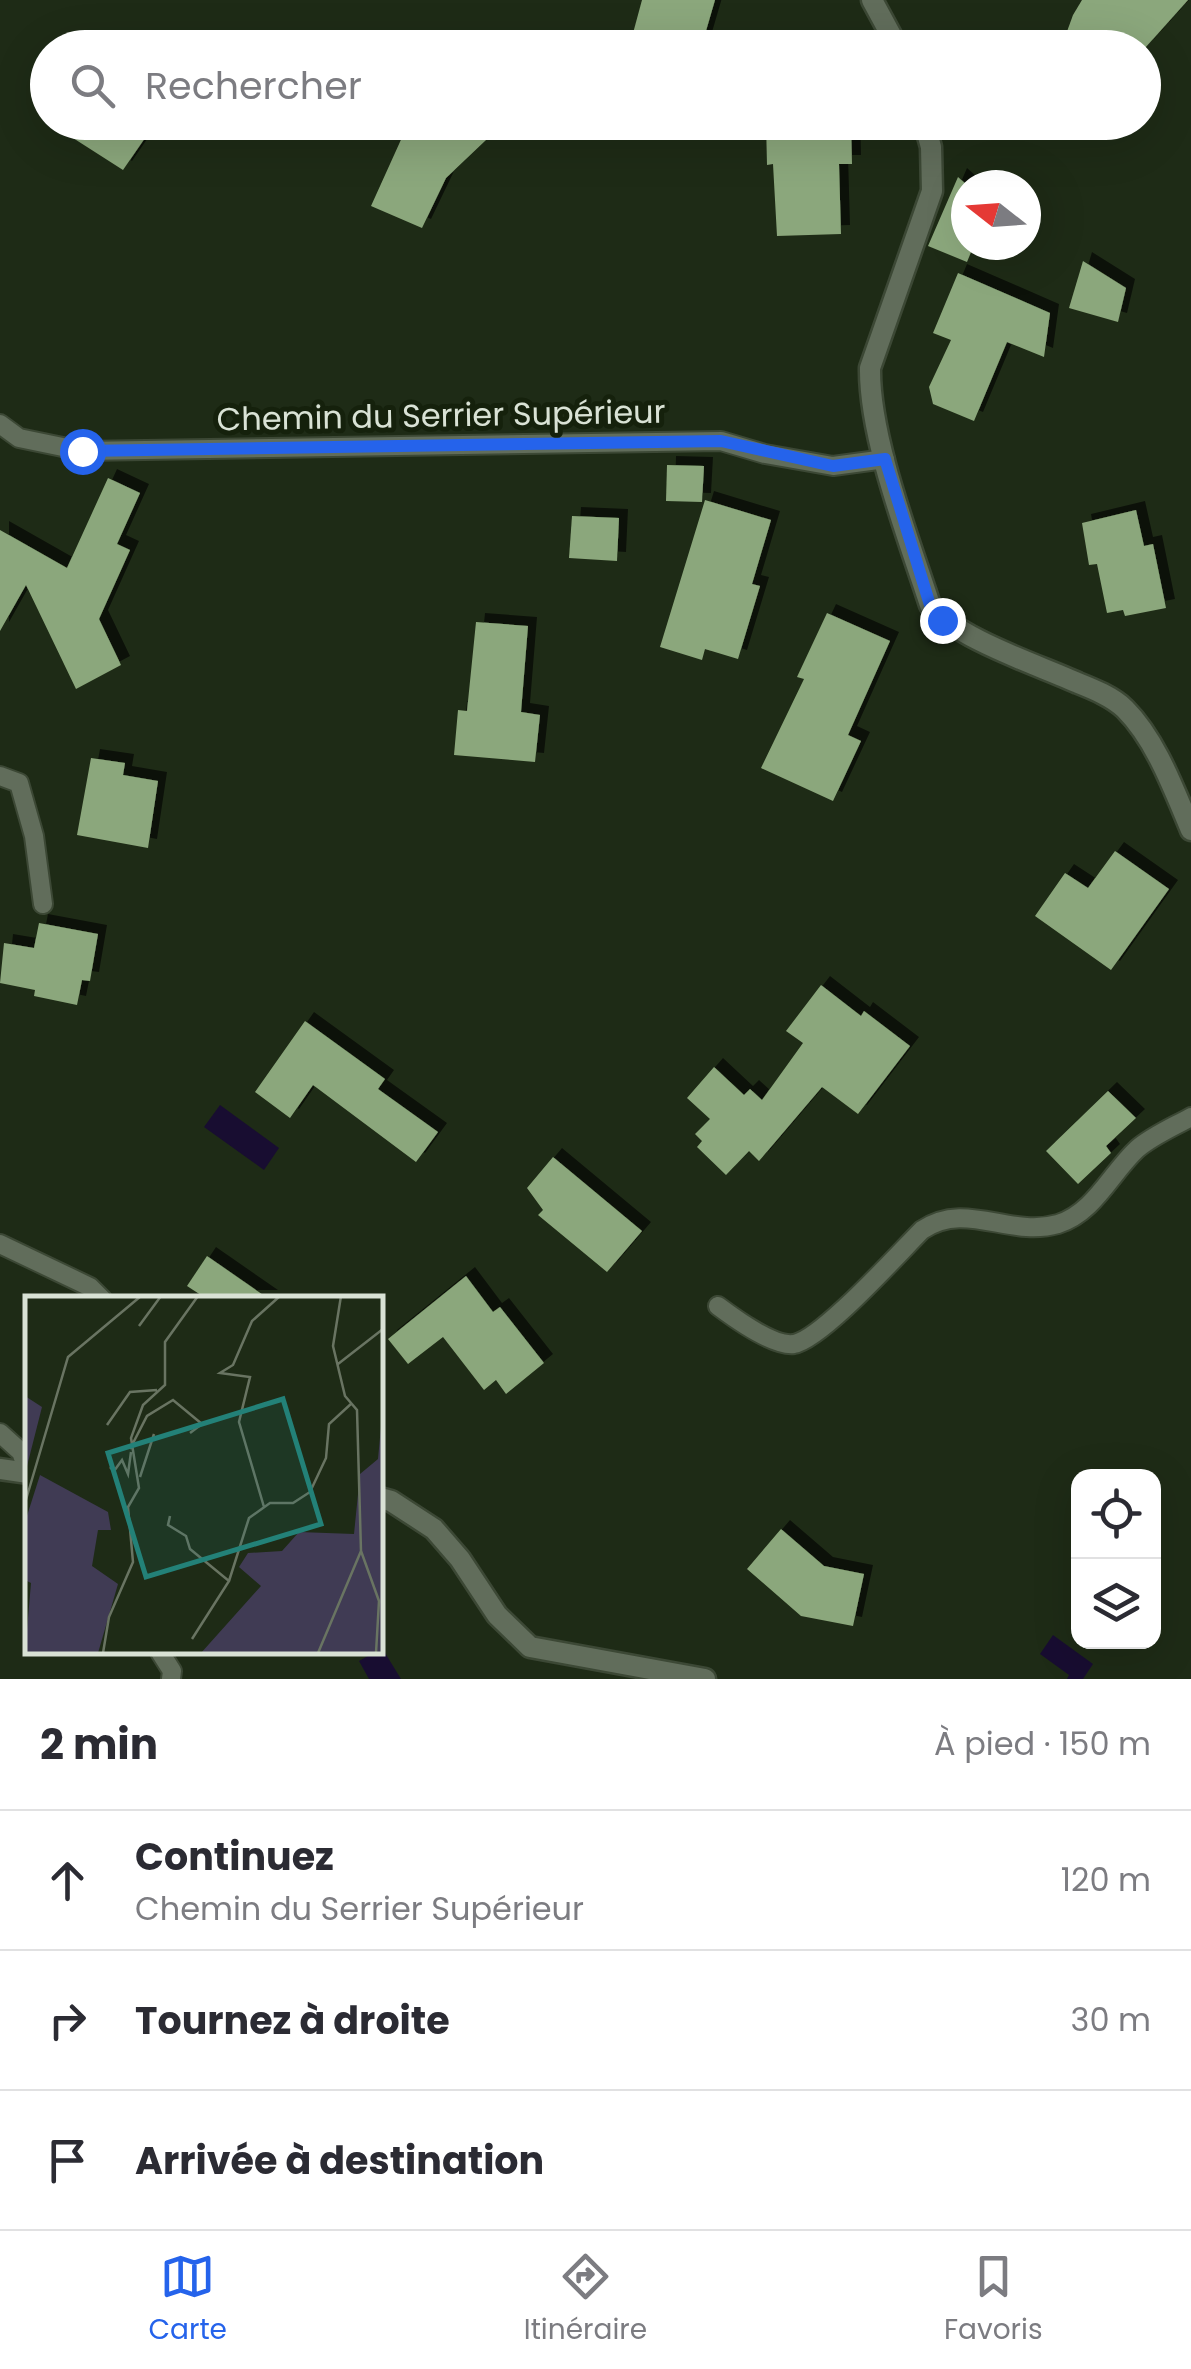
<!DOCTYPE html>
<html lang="fr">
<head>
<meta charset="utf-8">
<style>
  :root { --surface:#fff; --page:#f2f2f3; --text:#2b2b33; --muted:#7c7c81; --line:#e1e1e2; --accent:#2563eb }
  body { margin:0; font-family:Poppins,sans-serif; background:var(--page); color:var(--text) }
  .controls { position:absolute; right:30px; bottom:30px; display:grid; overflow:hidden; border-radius:20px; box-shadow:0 10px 40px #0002 }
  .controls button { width:90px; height:90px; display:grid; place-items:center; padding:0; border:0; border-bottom:2px solid var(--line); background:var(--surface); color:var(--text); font:50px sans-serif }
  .compass { position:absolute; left:951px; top:170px; width:90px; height:90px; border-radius:50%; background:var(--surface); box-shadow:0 10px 40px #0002; rotate:287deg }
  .stop { position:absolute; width:30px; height:30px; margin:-22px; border:8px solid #2563eb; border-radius:50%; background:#fff }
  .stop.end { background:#2563eb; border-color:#fff; box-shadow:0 2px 10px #0008 }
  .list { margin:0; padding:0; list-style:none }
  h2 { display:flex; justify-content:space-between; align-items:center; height:130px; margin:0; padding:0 40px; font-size:42px }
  h2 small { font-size:32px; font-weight:400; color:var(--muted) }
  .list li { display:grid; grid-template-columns:65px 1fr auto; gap:30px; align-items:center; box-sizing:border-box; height:140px; padding:0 40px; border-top:2px solid var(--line) }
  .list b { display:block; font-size:38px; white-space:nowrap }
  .list p { margin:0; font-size:32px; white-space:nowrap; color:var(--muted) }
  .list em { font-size:32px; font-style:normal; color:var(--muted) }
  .icon { flex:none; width:55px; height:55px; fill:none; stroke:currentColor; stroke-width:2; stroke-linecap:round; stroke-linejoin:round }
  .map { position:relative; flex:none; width:1191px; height:1679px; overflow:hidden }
  .search { position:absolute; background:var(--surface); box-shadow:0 10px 40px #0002; left:30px; right:30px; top:30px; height:110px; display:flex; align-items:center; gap:25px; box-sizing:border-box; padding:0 35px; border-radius:55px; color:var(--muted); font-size:38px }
  .sheet { height:550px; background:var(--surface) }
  nav { display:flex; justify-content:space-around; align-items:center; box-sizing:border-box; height:140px; border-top:2px solid var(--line); background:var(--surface); font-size:28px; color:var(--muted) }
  nav a { display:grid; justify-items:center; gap:5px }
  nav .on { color:var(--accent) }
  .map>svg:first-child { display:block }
</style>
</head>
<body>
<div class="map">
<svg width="1191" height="1679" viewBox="0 0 1191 1679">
  <defs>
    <filter id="shadow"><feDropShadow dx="9" dy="-9" stdDeviation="0" flood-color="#0009"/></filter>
  </defs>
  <rect width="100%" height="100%" fill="#1e2b16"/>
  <!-- water -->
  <g fill="#180d31">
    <path d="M 220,1105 L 279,1148 L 264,1170 L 204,1127 Z"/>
    <path d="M 1053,1635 L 1093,1664 L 1083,1679 L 1067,1679 L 1069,1675 L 1040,1654 Z"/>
    <path d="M 382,1648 L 401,1679 L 369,1679 L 359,1661 Z"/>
  </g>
  <!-- building -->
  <g fill="#8ba77b" filter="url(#shadow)">
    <path d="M 642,0 L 715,0 L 701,48 L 629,48 Z"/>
    <path d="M 1082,0 L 1188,0 L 1145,48 L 1061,48 L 1073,15 Z"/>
    <path d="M 48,122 L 156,122 L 123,170 Z"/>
    <path d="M 409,122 L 505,122 L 446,178 L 422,228 L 371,206 Z"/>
    <path d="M 766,122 L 851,122 L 852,164 L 839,164 L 841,234 L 777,236 L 773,164 L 767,165 Z"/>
    <path d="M 958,177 L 967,185 L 966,245 L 974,245 L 967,262 L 928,246 Z"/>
    <path d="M 1083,261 L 1126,288 L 1118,322 L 1069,308 Z"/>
    <path d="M 958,273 L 1050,313 L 1044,357 L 1007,342 L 974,421 L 933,404 L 929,387 L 951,340 L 933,333 Z"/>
    <path d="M 667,465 L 704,466 L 702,502 L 666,501 Z"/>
    <path d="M 108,478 L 140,493 L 117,544 L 130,550 L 99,619 L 121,665 L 76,689 L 26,585 L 0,631 L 0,530 L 67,568 Z"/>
    <path d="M 705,500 L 771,520 L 752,584 L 760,586 L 738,659 L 705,649 L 702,660 L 660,647 Z"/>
    <path d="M 1136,510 L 1144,546 L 1153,544 L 1166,608 L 1125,616 L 1123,610 L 1107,613 L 1097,564 L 1089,565 L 1082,523 Z"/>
    <path d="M 572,516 L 619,518 L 617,561 L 569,558 Z"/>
    <path d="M 827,613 L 890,641 L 848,735 L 861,741 L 833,801 L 761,768 L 804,679 L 797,677 Z"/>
    <path d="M 476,622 L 528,626 L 521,712 L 540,715 L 535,762 L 454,755 L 458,710 L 467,711 Z"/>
    <path d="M 91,758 L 125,763 L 123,775 L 158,781 L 148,848 L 77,835 Z"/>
    <path d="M 1115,851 L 1169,889 L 1111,970 L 1035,916 L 1065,873 L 1088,888 Z"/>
    <path d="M 39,923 L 98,934 L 90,981 L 82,980 L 77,1005 L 34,996 L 35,990 L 0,983 L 4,943 L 34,948 Z"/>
    <path d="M 821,985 L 861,1016 L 864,1011 L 910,1046 L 858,1114 L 822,1087 L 759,1161 L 749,1151 L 726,1175 L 697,1147 L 702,1141 L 695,1134 L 710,1119 L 687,1098 L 714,1067 L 744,1095 L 750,1089 L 762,1100 L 803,1043 L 786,1031 Z"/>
    <path d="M 305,1021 L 385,1079 L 378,1089 L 438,1132 L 416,1162 L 313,1085 L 290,1118 L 255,1092 Z"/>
    <path d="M 1108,1091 L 1136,1118 L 1106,1146 L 1111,1153 L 1078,1184 L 1046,1151 Z"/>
    <path d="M 553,1157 L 642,1231 L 607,1272 L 538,1215 L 543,1210 L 527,1188 Z"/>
    <path d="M 207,1256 L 269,1299 L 207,1299 L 187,1286 Z"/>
    <path d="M 466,1276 L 493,1312 L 500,1307 L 544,1363 L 506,1394 L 496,1380 L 484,1390 L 443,1337 L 408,1364 L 388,1339 Z"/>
    <path d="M 781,1529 L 824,1566 L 864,1574 L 853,1626 L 801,1616 L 747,1569 Z"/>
  </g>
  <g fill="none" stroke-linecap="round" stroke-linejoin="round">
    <defs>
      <g id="lane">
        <path d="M 0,424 L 19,438 L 82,451 L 721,441 L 765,454 L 833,466 L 885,459"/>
        <path d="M 0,776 L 19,783 L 34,836 L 43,904"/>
        <path d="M 0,1244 L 90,1287 L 102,1299"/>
        <path d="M 718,1306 C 734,1318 774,1347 794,1344 C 822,1339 898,1254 922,1230 C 966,1200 1009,1238 1058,1224 C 1094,1213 1111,1173 1137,1149 C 1152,1136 1173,1127 1191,1117"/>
        <path d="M 0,1433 L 21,1452 L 28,1472"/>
        <path d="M 160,1652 L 172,1671 L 171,1679"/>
      </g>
      <g id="street">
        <path d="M 872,0 L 898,48"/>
        <path d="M 924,122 L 931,147 L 932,191 L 870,368 C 869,437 908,537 930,605 C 957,639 1036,664 1078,683 C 1093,689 1113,697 1125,709 C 1156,740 1174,790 1191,830"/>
        <path d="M 0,1469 L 28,1473"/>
        <path d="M 380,1498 L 391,1501 L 434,1529 L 460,1559 L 497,1615 L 530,1647 L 705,1679"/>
      </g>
    </defs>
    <!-- lane casing -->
    <use href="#lane" stroke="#3c4835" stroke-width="22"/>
    <!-- street casing -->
    <use href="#street" stroke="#3c4835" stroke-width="25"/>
    <!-- lane -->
    <use href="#lane" stroke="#616d5b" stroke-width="18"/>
    <!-- street -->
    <use href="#street" stroke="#616d5b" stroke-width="20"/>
  </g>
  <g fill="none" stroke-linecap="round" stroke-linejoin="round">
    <!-- route -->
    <path stroke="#2563eb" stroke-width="12" d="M 82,451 L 721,441 L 833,466 L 885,459 L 930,605 L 942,620"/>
  </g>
  <g text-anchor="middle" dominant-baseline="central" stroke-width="10" stroke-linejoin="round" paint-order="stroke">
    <!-- street labels -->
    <g font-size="32" fill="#d9e2d5" stroke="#15210c">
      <text transform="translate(441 415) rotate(-1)">Chemin du Serrier Supérieur</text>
    </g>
  </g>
  <!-- overview -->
  <g transform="translate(25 1296)">
    <rect width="358" height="358" fill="#1e2b16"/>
    <path d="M 0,100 L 17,111 L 0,178 ZM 357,120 L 357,357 L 176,357 L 236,290 L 214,271 L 223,257 L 257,255 L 274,236 L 329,238 L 335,178 L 353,163 ZM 15,179 L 83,216 L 86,234 L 73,234 L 67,270 L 93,288 L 73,357 L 0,357 L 6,287 L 0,284 L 0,226 Z" fill="#403b54"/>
    <path fill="none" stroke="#697462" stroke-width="2.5" d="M 316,0 L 308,50 L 320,100 L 332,114 L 336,255 L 354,305 L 351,357M 114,30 L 136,0M 313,68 L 358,33M 82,129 L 105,96 L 132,94M 105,153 L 122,120 L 148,104 L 177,128 L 165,137M 85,171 L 89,175 L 97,164 L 103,178 L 106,156M 115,181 L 129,138M 0,207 L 43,61 L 116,0M 239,211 L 214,126 L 225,81 L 195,77 L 208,69 L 227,25 L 255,0M 145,220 L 143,229 L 161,240 L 165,253 L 204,285 L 167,343M 204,285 L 224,222 L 245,207 L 268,207 L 285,196 L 301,162 L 304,128 L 327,107M 78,357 L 84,321 L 108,266 L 103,211 L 114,192 L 106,142 L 118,109 L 140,89 L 140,46 L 173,0M 293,357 L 336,255"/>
    <path fill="#238178" fill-opacity="0.15" stroke="#238178" stroke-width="5" d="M 258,103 L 296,228 L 121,281 L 83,157 Z"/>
    <rect width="358" height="358" fill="none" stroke="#d9e2d5" stroke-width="5"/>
  </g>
</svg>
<div class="controls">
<button><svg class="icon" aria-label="locate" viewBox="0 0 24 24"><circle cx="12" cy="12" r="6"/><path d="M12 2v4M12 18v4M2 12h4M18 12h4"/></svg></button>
<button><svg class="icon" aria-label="layers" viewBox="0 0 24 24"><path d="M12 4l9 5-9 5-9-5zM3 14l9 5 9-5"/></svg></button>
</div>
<svg class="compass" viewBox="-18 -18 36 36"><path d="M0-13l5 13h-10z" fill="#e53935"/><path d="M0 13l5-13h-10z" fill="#7c7c81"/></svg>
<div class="stop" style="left:82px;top:451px"></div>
<div class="stop end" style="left:942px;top:620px"></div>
<div class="search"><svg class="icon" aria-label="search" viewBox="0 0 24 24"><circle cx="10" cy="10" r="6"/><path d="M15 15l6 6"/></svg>Rechercher</div>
</div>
<section class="sheet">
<h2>2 min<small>À pied · 150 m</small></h2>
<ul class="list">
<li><svg class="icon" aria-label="ahead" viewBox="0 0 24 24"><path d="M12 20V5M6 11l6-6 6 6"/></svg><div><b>Continuez</b><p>Chemin du Serrier Supérieur</p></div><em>120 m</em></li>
<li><svg class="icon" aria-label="right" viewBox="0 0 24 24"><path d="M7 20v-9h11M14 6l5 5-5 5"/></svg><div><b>Tournez à droite</b></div><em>30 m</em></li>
<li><svg class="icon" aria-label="arrive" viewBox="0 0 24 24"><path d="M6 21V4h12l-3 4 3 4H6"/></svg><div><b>Arrivée à destination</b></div></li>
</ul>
</section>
<nav>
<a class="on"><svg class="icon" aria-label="map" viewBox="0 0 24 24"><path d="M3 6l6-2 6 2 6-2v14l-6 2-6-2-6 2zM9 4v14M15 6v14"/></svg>Carte</a>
<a><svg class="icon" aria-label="directions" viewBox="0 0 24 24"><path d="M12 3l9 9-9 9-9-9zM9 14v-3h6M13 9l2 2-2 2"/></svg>Itinéraire</a>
<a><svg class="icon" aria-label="saved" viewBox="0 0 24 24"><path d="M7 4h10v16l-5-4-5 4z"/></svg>Favoris</a>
</nav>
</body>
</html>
